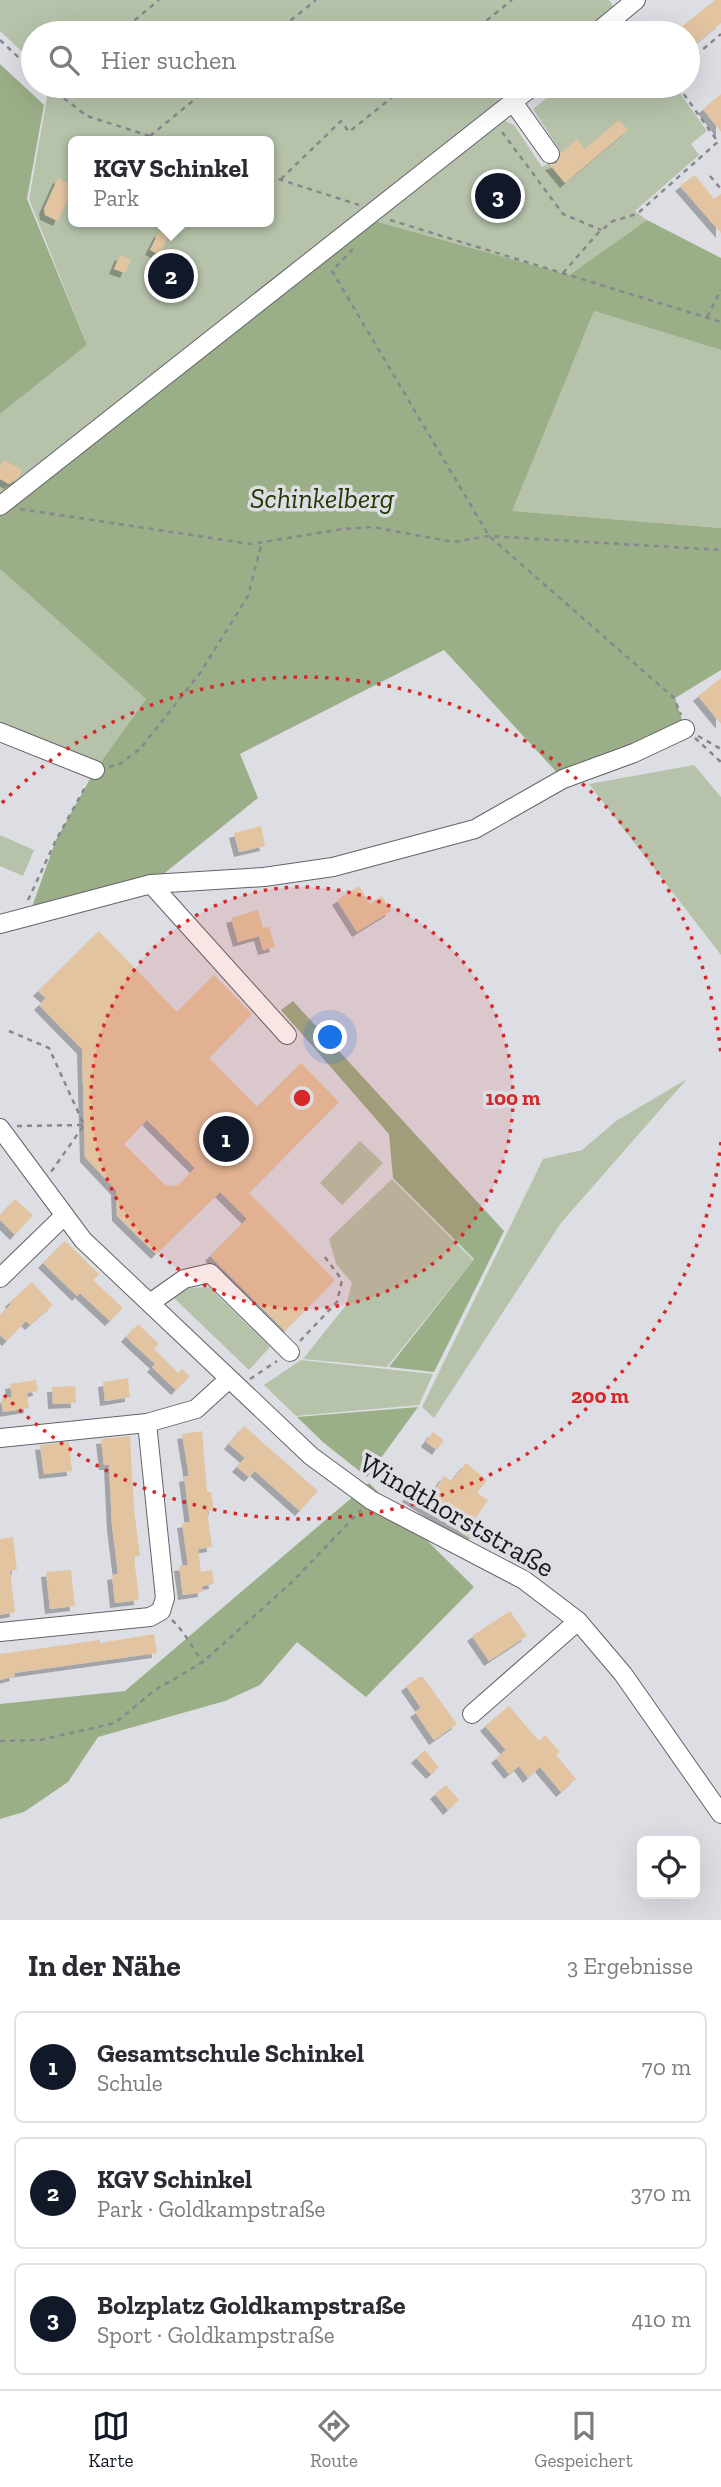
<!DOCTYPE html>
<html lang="de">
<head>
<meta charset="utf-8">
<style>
  :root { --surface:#fff; --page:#f2f2f3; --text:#2b2b33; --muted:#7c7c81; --line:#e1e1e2; --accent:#111827 }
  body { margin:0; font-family:"Zilla Slab",serif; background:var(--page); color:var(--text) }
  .controls { position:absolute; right:21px; bottom:21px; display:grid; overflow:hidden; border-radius:10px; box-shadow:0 7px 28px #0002 }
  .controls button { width:63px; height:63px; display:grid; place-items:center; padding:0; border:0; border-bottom:2px solid var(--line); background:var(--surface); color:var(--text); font:35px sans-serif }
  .you { position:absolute; left:331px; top:1038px; width:24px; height:24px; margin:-18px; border:5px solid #fff; border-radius:50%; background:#1a73e8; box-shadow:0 0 0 10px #1a73e833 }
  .badge { display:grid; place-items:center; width:46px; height:46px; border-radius:50%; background:var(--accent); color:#fff; font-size:23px; font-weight:700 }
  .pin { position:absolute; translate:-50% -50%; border:4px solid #fff; box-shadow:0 2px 7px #0006 }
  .popup { position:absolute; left:68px; top:136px; width:206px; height:91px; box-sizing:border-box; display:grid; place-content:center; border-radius:10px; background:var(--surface); filter:drop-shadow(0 2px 5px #0005); font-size:23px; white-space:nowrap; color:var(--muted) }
  .popup b { font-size:26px; color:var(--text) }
  .popup::after { content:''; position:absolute; left:50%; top:100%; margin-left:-14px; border:14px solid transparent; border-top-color:var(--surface) }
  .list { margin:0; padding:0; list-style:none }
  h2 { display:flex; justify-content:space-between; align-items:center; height:91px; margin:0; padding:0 28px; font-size:30px }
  h2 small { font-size:23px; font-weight:400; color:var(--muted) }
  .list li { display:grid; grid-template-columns:46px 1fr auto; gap:21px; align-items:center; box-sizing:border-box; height:112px; margin:0 14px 14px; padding:0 14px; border:2px solid var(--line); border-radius:10px }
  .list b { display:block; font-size:26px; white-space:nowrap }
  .list p { margin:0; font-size:23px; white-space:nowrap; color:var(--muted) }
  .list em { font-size:23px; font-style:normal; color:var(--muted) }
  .icon { flex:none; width:38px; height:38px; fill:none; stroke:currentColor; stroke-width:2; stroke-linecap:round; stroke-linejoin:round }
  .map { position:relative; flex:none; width:721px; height:1920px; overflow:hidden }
  .search { position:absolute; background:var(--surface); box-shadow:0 7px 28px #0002; left:21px; right:21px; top:21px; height:77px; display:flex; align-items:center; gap:18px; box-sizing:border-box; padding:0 24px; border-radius:38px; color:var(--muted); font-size:26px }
  .sheet { height:469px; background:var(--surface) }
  nav { display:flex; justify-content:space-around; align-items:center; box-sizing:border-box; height:98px; border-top:2px solid var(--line); background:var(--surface); font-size:19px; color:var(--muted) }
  nav a { display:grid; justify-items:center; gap:4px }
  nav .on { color:var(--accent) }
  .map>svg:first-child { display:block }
</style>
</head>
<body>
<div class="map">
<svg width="721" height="1920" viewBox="0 0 721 1920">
  <defs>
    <filter id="shadow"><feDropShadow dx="-5" dy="5" stdDeviation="0" flood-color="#0004"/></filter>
  </defs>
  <rect width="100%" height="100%" fill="#dcdee4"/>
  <!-- green -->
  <g fill="#b6c3aa" fill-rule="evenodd">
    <path d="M 0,0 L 609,0 L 614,7 L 582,33 L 33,33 L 33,62 L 0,31 Z"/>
    <path d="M 49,86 L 517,86 L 0,498 L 0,414 L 87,345 L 29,199 ZM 73,141 L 269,141 L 269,222 L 73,222 Z"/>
    <path d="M 561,86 L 675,86 L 707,131 L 691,144 L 699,155 L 635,211 L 647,220 L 569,275 L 371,220 L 505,121 L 514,125 L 542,167 L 549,163 L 566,183 L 575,175 L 567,167 L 559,149 L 533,109 Z"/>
    <path d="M 594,311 L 721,350 L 721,528 L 511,511 Z"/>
    <path d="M 0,569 L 146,699 L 95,770 L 0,732 Z"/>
    <path d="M 694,765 L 721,797 L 721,955 L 589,784 Z"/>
    <path d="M 0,835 L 34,850 L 23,876 L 0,866 Z"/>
    <path d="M 687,1079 L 561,1223 L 434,1418 L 422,1407 L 543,1159 L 582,1150 L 616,1121 Z"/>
    <path d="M 360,1141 L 383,1163 L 342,1205 L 320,1183 Z"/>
    <path d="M 392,1179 L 473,1260 L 387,1367 L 303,1359 L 346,1305 L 352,1283 L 336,1264 L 329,1239 Z"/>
    <path d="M 209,1287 L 270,1347 L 249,1370 L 174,1298 L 189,1288 Z"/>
    <path d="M 301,1360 L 433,1374 L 419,1405 L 296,1416 L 264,1385 Z"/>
  </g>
  <!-- forest -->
  <g fill="#9aae87">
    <path d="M 0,64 L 44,105 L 27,199 L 87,345 L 0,414 Z"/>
    <path d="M 371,220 L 569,275 L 647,220 L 721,258 L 721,350 L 594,311 L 512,511 L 721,528 L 721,670 L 675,698 L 685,729 L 563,779 L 444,650 L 240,754 L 258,798 L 151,884 L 27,921 L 56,840 L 95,770 L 146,699 L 0,569 L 0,507 Z"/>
    <path d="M 293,1001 L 504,1231 L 434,1372 L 389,1367 L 474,1259 L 393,1178 L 389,1134 L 281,1010 Z"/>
    <path d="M 418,1407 L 367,1477 L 324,1443 L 297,1417 Z"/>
    <path d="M 369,1483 L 474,1587 L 366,1697 L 297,1642 L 260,1685 L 225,1701 L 98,1737 L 68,1782 L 24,1812 L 0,1819 L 0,1704 L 125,1691 Z"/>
  </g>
  <!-- building -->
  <g fill="#e3c4a1" fill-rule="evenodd" filter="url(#shadow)">
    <path d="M 715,0 L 721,0 L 721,23 L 688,50 L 688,33 L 674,33 Z"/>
    <path d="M 721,94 L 721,132 L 703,109 Z"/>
    <path d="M 619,120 L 628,130 L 565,183 L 550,165 L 557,163 L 561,153 L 577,139 L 585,149 Z"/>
    <path d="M 695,175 L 714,199 L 721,194 L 721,233 L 680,186 Z"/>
    <path d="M 58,178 L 73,185 L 73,188 L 58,221 L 45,215 L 44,209 Z"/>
    <path d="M 159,232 L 168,236 L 160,255 L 150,250 Z"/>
    <path d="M 120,255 L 131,260 L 125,273 L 114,269 Z"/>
    <path d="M 175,277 L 188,285 L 180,298 L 167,291 Z"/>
    <path d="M 4,460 L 22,470 L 18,478 L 9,484 L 0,479 L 0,466 Z"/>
    <path d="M 721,678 L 721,724 L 698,696 Z"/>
    <path d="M 261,826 L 265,846 L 239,852 L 234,833 Z"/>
    <path d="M 359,886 L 370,904 L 382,896 L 391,911 L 357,932 L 337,900 Z"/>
    <path d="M 258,910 L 263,928 L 269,927 L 275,947 L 263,950 L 259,936 L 238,942 L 231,918 Z"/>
    <path d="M 99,931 L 177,1012 L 214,975 L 252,1014 L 209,1058 L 257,1107 L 301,1063 L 339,1102 L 249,1193 L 335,1280 L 285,1331 L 210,1256 L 247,1219 L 220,1192 L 156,1254 L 117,1216 L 116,1190 L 85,1157 L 82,1049 L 39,1005 L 46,998 L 38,991 ZM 147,1120 L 195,1168 L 179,1185 L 166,1186 L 124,1144 Z"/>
    <path d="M 15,1199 L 33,1215 L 15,1235 L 0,1220 L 0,1215 Z"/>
    <path d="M 65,1241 L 99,1274 L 93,1280 L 123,1308 L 110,1321 L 80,1293 L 77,1296 L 43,1263 Z"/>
    <path d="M 32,1282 L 53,1305 L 30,1325 L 26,1321 L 7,1341 L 0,1335 L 0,1315 L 11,1304 L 10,1302 Z"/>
    <path d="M 138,1324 L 159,1344 L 154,1349 L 178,1373 L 182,1369 L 190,1376 L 176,1390 L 152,1367 L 155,1364 L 126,1337 Z"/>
    <path d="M 128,1378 L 130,1397 L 105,1401 L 103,1382 Z"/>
    <path d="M 36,1380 L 38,1391 L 27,1393 L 29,1408 L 3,1412 L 1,1399 L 12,1397 L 10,1384 Z"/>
    <path d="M 75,1386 L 76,1403 L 53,1404 L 52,1387 Z"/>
    <path d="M 244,1426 L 318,1491 L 300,1511 L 255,1471 L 249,1477 L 237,1467 L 245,1458 L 229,1444 Z"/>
    <path d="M 202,1431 L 207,1492 L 211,1492 L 214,1510 L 207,1511 L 212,1547 L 198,1549 L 201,1572 L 212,1570 L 214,1584 L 202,1586 L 203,1592 L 183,1595 L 179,1566 L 188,1565 L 182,1523 L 190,1522 L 184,1477 L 189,1476 L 182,1434 Z"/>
    <path d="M 433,1432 L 444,1440 L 437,1450 L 426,1442 Z"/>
    <path d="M 130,1436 L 134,1509 L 140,1556 L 134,1557 L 139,1600 L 115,1603 L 112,1575 L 118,1574 L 112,1525 L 109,1465 L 104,1465 L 101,1439 Z"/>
    <path d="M 69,1442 L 72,1471 L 44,1474 L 40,1445 Z"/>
    <path d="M 466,1463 L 487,1480 L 477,1493 L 488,1500 L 473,1522 L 479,1526 L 471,1539 L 407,1497 L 414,1486 L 430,1497 L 444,1476 L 452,1481 Z"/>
    <path d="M 13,1537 L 17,1570 L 10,1571 L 15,1612 L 0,1615 L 0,1539 Z"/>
    <path d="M 71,1570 L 75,1606 L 50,1609 L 46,1572 Z"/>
    <path d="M 510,1611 L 527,1636 L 489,1661 L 472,1636 Z"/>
    <path d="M 154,1634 L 157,1653 L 14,1673 L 15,1676 L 0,1680 L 0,1654 L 100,1640 L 100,1643 Z"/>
    <path d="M 419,1677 L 423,1677 L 457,1724 L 434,1740 L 415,1712 L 421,1708 L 406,1686 Z"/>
    <path d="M 509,1706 L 539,1741 L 545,1735 L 560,1752 L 556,1755 L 576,1779 L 561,1792 L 540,1767 L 528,1778 L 519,1766 L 509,1774 L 496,1758 L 506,1750 L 485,1726 Z"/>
    <path d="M 425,1750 L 439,1767 L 431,1774 L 416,1758 Z"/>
    <path d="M 446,1785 L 459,1800 L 448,1810 L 435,1794 Z"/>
  </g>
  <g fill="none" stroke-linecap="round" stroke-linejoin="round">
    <defs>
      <g id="minor">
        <path d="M 596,33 L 636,0"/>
        <path d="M 513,102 L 550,154"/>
        <path d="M 0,506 L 533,86"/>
        <path d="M 0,732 L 95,770"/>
        <path d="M 151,884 L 287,1035"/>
        <path d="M 0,924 L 151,884 L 264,877 L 333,867 L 475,829 L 563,779 L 634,753 L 685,729"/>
        <path d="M 0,1128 L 83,1240 L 311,1456 L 371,1500 L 524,1580 L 578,1621 L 623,1674 L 721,1814"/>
        <path d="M 0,1278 L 64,1216"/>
        <path d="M 150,1303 L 184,1279 L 210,1273 L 290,1352"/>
        <path d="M 0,1438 L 147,1423 L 196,1409 L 229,1379"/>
        <path d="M 0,1632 L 150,1617 L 161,1611 L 165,1598 L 147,1423"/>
        <path d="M 472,1714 L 578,1621"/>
      </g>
    </defs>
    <!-- minor casing -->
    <use href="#minor" stroke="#636469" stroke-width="20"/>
    <!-- path -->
    <g stroke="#87888d" stroke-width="2.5" stroke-dasharray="5 5" stroke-linecap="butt">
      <path d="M 633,22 L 642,33"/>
      <path d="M 119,33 L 159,0"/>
      <path d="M 275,33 L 316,0"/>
      <path d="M 471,33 L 512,0"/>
      <path d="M 0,40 L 33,71"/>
      <path d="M 688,62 L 721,34"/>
      <path d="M 48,86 L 87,116 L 165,141"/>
      <path d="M 678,86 L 718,142"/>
      <path d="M 502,132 L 563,214 L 601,230"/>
      <path d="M 150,136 L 211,86"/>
      <path d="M 269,176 L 359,205"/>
      <path d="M 710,176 L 721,189"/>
      <path d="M 281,179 L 341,121 L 349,132 L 406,86"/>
      <path d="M 390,220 L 721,322"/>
      <path d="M 353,249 L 332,271 L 489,536 L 674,698 L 681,715"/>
      <path d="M 563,273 L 598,233 L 613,221 L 637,214 L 721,139"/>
      <path d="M 707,317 L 721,290"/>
      <path d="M 20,509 L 251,544 L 343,529 L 373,527 L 453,542 L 489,536 L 721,550"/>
      <path d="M 698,736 L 721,749"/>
      <path d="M 695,738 L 721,762"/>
      <path d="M 109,767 L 120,764 L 140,749 L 200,673 L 248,596 L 262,542"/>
      <path d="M 28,900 L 56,840 L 87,784"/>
      <path d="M 9,1031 L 49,1048 L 84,1125 L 51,1172"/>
      <path d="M 17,1126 L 84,1125"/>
      <path d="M 300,1341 L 337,1302 L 342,1280 L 324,1256"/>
      <path d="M 250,1379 L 277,1361"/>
      <path d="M 172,1620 C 185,1632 192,1648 203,1662"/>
      <path d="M 0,1741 L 40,1740 L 115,1723 L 155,1690 L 203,1662 L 291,1583 L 361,1510"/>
    </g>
    <!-- minor -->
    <use href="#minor" stroke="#fff" stroke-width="18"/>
  </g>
  <!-- distance rings -->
  <circle cx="302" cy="1098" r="211" fill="#d62828" fill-opacity=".12"/>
  <g fill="none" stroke="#d62828" stroke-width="3.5" stroke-dasharray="3.5 7">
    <circle cx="302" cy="1098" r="211"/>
    <path d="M721 1142A421 421 0 0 1 2 1393M2 803A421 421 0 0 1 721 1054"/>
  </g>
  <g text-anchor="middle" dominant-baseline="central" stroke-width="7" stroke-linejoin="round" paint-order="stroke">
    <!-- park labels -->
    <g font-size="28" font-style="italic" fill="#233a00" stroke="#dcdee4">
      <text x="322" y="498">Schinkelberg</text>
    </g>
    <!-- street labels -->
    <g font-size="28" fill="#18191b" stroke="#dcdee4">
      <text transform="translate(457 1515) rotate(30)">Windthorststraße</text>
    </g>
  </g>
  <circle cx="302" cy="1098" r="10" fill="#d62828" stroke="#dcdee4" stroke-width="3.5"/>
  <g font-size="21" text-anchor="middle" font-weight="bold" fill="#d62828" stroke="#dcdee4" stroke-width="7" stroke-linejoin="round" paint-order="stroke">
    <text x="513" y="1105">100 m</text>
    <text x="600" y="1403">200 m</text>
  </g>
</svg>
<div class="controls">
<button><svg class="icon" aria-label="locate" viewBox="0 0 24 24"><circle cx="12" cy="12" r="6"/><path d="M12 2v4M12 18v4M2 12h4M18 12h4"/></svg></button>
</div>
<div class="you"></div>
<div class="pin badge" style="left:226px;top:1139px">1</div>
<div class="pin badge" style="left:171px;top:276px">2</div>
<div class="popup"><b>KGV Schinkel</b>Park</div>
<div class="pin badge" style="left:498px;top:196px">3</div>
<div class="search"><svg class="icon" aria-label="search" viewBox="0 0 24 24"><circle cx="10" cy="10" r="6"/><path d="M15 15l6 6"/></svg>Hier suchen</div>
</div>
<section class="sheet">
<h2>In der Nähe<small>3 Ergebnisse</small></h2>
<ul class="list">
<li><span class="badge">1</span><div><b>Gesamtschule Schinkel</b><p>Schule</p></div><em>70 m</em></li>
<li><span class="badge">2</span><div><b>KGV Schinkel</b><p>Park · Goldkampstraße</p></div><em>370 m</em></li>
<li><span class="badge">3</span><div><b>Bolzplatz Goldkampstraße</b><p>Sport · Goldkampstraße</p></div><em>410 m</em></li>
</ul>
</section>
<nav>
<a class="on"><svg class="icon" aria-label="map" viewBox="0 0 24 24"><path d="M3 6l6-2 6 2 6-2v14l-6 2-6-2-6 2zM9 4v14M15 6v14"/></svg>Karte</a>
<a><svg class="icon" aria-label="directions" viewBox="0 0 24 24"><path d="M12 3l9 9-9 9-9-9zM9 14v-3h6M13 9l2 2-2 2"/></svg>Route</a>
<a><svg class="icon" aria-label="saved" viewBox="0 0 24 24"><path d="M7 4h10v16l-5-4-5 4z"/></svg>Gespeichert</a>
</nav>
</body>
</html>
